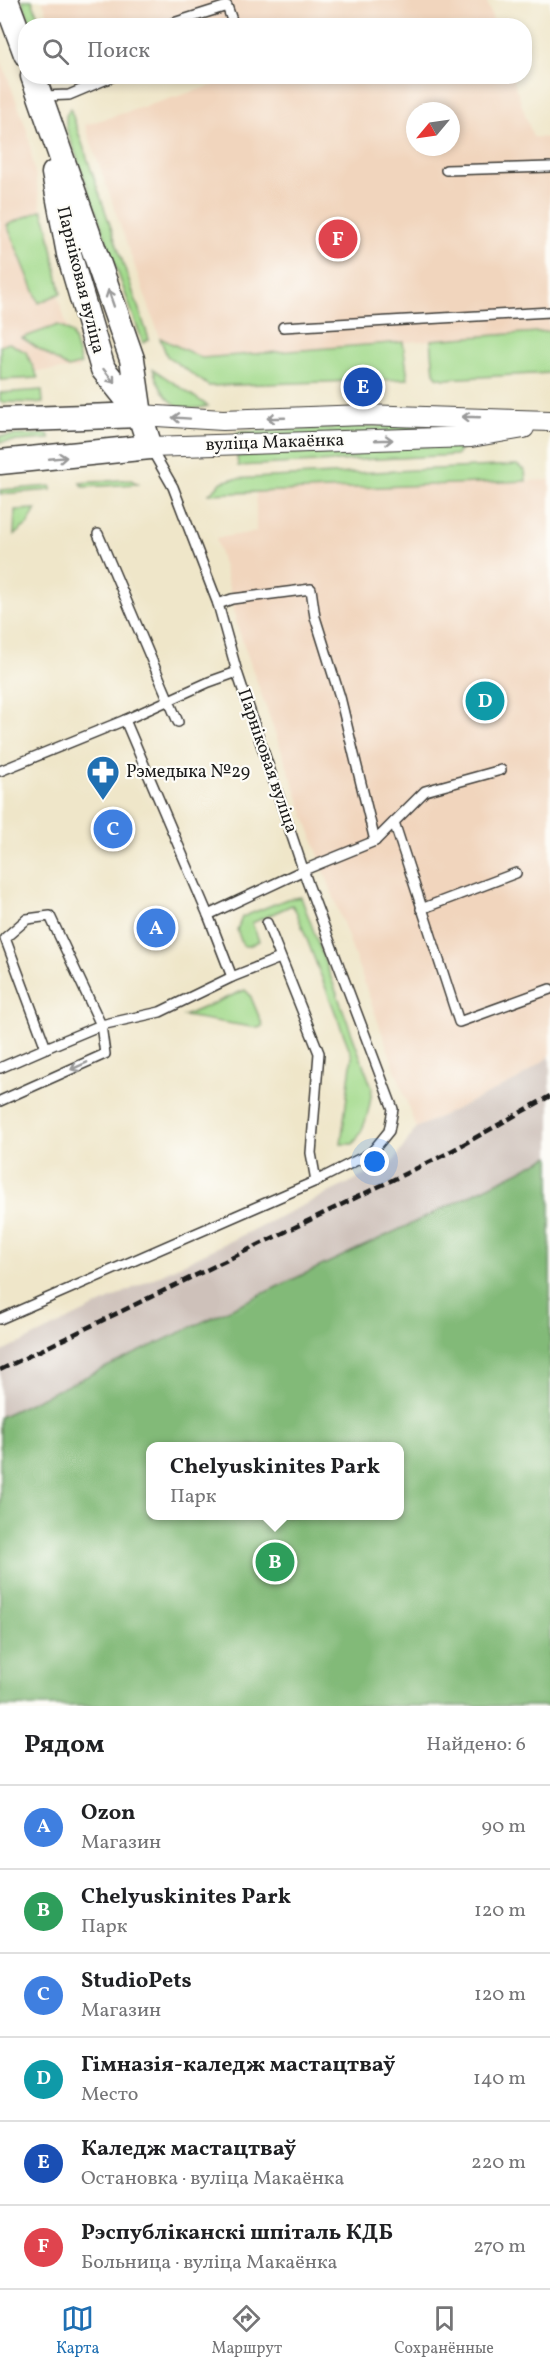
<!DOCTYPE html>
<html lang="ru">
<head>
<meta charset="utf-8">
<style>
  :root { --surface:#fff; --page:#f6f6f6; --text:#202124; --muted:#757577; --line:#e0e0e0; --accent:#1f6fb2 }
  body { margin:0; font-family:Vollkorn,serif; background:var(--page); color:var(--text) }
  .compass { position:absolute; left:406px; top:102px; width:54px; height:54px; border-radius:50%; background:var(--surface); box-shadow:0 3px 9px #0003; rotate:241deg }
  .you { position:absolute; left:375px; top:1162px; width:21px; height:21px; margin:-15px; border:4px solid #fff; border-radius:50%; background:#1a73e8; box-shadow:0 0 0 9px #1a73e833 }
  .badge { display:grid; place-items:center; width:39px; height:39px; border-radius:50%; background:var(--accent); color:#fff; font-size:20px; font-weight:700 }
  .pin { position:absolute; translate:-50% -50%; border:3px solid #fff; box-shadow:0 2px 6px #0006 }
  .popup { position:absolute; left:146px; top:1442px; width:258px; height:78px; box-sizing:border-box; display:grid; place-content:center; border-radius:12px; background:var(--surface); filter:drop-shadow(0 2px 4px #0005); font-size:20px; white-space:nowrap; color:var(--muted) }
  .popup b { font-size:22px; color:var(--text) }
  .popup::after { content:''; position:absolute; left:50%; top:100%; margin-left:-12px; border:12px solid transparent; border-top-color:var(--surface) }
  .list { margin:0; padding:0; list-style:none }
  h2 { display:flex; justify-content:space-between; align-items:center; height:78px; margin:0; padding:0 24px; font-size:26px }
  h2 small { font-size:20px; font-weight:400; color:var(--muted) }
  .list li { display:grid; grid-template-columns:39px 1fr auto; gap:18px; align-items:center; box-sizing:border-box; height:84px; padding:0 24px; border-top:2px solid var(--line) }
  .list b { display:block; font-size:22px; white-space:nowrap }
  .list p { margin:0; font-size:20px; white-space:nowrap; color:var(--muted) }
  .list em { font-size:20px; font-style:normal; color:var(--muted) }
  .icon { flex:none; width:33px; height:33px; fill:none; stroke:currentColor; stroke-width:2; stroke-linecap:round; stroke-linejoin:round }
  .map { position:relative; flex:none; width:550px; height:1706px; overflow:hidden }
  .search { position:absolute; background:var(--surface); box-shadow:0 3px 9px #0003; left:18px; right:18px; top:18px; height:66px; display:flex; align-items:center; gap:15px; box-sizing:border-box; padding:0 21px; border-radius:24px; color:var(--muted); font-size:22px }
  .sheet { height:582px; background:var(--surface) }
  nav { display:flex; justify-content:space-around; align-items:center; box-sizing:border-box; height:84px; border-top:2px solid var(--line); background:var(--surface); font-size:16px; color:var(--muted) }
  nav a { display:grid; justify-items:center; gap:3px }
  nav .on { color:var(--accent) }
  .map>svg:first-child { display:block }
</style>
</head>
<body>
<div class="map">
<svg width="550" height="1706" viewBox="0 0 550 1706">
  <rect width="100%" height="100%" fill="#fdfcf7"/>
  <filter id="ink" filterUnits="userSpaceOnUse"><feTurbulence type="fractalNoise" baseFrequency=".0167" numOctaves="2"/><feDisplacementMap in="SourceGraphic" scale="12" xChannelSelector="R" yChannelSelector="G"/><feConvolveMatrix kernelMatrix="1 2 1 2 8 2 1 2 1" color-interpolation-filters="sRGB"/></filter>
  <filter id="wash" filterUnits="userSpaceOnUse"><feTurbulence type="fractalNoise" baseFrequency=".008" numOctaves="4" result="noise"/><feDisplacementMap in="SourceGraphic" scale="24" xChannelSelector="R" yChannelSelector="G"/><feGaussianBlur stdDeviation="1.35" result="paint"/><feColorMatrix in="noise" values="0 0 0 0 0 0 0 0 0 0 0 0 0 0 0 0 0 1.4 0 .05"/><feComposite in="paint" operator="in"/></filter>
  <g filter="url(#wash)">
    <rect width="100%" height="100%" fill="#efe6c9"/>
    <!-- built -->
    <g fill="#f1d5bd" fill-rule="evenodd">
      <path d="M 42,0 L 486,0 L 495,25 L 52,25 Z"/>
      <path d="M 0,57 L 27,130 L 56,289 L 79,369 L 0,373 Z"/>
      <path d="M 212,77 L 512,77 L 533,137 L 550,138 L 550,331 L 201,358 L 160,338 L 85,125 L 214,85 ZM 415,111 L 451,111 L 451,147 L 415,147 Z"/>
      <path d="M 550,480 L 550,1056 L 517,1080 L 416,1128 L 237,626 L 232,599 L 216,538 L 256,532 L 256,491 Z"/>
    </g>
    <!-- industrial -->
    <path fill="#cec1ba" d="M 550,1056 L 550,1156 L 432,1214 L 0,1417 L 0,1353 L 394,1161 L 416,1128 L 517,1080 Z"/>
    <!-- green -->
    <g fill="#a3da8c" stroke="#607b54" stroke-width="1.5">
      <path d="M 22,0 L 32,0 L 41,25 L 31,25 Z"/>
      <path d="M 70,108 L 149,339 L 143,343 L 66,127 L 66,116 Z"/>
      <path d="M 42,210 L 47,224 L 61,293 L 39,303 L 7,225 Z"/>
      <path d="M 58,325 L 72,333 L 81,364 L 68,368 L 22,338 Z"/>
      <path d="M 550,331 L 550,373 L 445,379 L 437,377 L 434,373 L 431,340 Z"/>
      <path d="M 160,338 L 202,358 L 403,342 L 408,379 L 209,386 L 167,356 Z"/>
      <path d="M 9,343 L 26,352 L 38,378 L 0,380 L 0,346 Z"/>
      <path d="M 153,369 L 208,406 C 176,415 162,398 153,369 Z"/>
      <path d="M 42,390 L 43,403 L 0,402 L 0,393 Z"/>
      <path d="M 464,422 L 464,429 L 237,440 L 237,432 Z"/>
      <path d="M 48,434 L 50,439 L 0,442 L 0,436 Z"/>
      <path d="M 465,444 L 457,455 L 238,466 L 237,456 Z"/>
      <path d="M 517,465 L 525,471 L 526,481 L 209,494 L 222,482 L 232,479 Z"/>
      <path d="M 121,480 L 131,480 L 138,484 L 84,487 L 80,483 Z"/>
      <path d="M 51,486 L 51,490 L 0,494 L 0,490 Z"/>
      <path d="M 36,509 L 28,524 L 14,535 L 15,510 Z"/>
      <path d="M 301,897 L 372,1088 C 370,1108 366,1129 353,1144 L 341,1144 L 352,1056 L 296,911 L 292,905 L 252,923 L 259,941 L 249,946 L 243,946 L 237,930 L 242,917 L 287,899 Z"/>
      <path d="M 245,990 L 250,995 L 263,1026 L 258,1028 L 184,1016 Z"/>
    </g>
    <!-- forest -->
    <path fill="#82ba78" stroke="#4f6b4a" stroke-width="1.5" fill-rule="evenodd" d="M 550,1156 L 550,1706 L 0,1706 L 0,1417 L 432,1214 ZM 150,1446 L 400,1446 L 400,1516 L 150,1516 Z"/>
  </g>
  <g filter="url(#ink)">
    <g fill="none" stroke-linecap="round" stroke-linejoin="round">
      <defs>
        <g id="service">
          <path d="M 167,25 L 227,6 L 234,26"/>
          <path d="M 43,96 L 69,95 L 114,76"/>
          <path d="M 446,170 L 550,167"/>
          <path d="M 283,327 L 550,312"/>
          <path d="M 150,447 L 173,487 L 218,604 L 237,672 L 308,884 L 393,1109 L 389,1131 L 371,1153 L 316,1181 L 311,1153 L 319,1053 L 267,923"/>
          <path d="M 98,534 L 178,722"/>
          <path d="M 125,720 L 208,915 L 232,977"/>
          <path d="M 0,771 L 125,720 L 209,682 L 237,672"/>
          <path d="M 394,822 L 459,1022 L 550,989"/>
          <path d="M 375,841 L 425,791 L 501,770"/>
          <path d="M 421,909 L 516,873"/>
          <path d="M 208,915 L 304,870 L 375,841 L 340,697 L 315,617 L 311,589 L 232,599 L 218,604"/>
          <path d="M 0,1068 L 46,1048"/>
          <path d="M 0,1101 L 105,1054 L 101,1025 L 50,916 L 27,919 L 5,938 L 46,1048 L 101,1025 L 160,1012 L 232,977 L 280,958"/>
          <path d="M 0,1319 L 316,1181"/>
        </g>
        <g id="minor">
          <path d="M 140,415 L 223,420 L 364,415 L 550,421"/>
          <path d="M 150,447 L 471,437 L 524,428"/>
        </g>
        <g id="tertiary">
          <path d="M 6,0 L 26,54"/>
          <path d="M 54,173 L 69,254 L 103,369 L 140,415"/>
          <path d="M 0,420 L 140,415"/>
          <path d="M 0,462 L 150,447 L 140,415 L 132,359 L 33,76"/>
        </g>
      </defs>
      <!-- service casing -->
      <use href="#service" stroke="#3c3a36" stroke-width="12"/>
      <!-- minor casing -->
      <use href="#minor" stroke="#3c3a36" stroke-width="22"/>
      <!-- tertiary casing -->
      <use href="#tertiary" stroke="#3c3a36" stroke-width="27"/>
      <!-- service -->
      <use href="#service" stroke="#fff" stroke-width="9"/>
      <!-- minor -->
      <use href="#minor" stroke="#fff" stroke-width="20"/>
      <!-- tertiary -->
      <use href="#tertiary" stroke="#fff" stroke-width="24"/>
      <!-- rail -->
      <path stroke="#1c1c1c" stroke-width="4.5" stroke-dasharray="9 4.5" stroke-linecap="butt" d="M 0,1370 L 446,1154 L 550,1096"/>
    </g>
    <!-- one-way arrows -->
    <defs><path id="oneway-shaft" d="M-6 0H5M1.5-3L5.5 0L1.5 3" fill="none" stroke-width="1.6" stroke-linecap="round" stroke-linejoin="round" transform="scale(1.5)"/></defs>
    <g stroke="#999">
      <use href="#oneway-shaft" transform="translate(111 298) rotate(-109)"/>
      <use href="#oneway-shaft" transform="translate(109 376) rotate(52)"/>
      <use href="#oneway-shaft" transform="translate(471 417) rotate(-178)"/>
      <use href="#oneway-shaft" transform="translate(181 418) rotate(-176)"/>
      <use href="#oneway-shaft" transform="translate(276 418) rotate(178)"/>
      <use href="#oneway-shaft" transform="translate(384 440) rotate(-2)"/>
      <use href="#oneway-shaft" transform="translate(58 458) rotate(-5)"/>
      <use href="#oneway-shaft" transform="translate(79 1066) rotate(156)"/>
    </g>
  </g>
  <!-- icons -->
  <defs>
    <symbol id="pharmacy-pin" viewBox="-11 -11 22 30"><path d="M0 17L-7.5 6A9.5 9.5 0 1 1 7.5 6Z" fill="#1f6fb2" stroke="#fdfcf7"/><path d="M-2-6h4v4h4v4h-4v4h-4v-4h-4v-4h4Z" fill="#fff"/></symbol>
  </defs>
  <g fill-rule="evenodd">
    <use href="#pharmacy-pin" x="84" y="753" width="38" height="52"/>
  </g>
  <g text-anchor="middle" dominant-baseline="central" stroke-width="4.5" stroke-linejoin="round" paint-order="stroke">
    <!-- street labels -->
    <g font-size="18" fill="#1c1c1c" stroke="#fdfcf7">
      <text transform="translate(80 280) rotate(76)">Парніковая вуліца</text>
      <text transform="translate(275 443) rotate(-2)">вуліца Макаёнка</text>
      <text transform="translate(267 761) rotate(71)">Парніковая вуліца</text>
    </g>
    <!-- poi labels -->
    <g font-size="18" fill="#1c1c1c" stroke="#fdfcf7" text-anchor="start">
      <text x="126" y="772">Рэмедыка №29</text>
    </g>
  </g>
</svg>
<svg class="compass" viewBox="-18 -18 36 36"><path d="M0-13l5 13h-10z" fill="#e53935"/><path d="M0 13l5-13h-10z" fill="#757577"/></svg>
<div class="you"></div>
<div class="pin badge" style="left:156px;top:928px;background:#3f7fe0">A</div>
<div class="pin badge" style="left:275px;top:1562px;background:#2e9e5b">B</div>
<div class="popup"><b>Chelyuskinites Park</b>Парк</div>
<div class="pin badge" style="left:113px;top:829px;background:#3f7fe0">C</div>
<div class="pin badge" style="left:485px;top:701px;background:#0f9aa8">D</div>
<div class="pin badge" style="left:363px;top:387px;background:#1a4fb4">E</div>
<div class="pin badge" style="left:338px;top:239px;background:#e0444e">F</div>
<div class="search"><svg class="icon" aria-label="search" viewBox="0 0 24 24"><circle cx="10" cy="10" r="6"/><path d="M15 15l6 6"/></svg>Поиск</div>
</div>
<section class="sheet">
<h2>Рядом<small>Найдено: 6</small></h2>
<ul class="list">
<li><span class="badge" style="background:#3f7fe0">A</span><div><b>Ozon</b><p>Магазин</p></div><em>90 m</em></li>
<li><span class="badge" style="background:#2e9e5b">B</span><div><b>Chelyuskinites Park</b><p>Парк</p></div><em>120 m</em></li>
<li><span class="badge" style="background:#3f7fe0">C</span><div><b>StudioPets</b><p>Магазин</p></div><em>120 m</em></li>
<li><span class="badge" style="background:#0f9aa8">D</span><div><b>Гімназія-каледж мастацтваў</b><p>Место</p></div><em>140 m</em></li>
<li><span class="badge" style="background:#1a4fb4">E</span><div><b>Каледж мастацтваў</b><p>Остановка · вуліца Макаёнка</p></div><em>220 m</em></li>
<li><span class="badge" style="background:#e0444e">F</span><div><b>Рэспубліканскі шпіталь КДБ</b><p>Больница · вуліца Макаёнка</p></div><em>270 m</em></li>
</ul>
</section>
<nav>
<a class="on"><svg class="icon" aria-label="map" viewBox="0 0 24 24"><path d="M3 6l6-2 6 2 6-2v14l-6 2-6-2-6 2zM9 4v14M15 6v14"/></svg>Карта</a>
<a><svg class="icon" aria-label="directions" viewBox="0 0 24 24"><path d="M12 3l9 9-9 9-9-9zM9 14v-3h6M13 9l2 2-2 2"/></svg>Маршрут</a>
<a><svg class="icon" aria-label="saved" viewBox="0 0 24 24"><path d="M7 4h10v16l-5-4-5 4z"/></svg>Сохранённые</a>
</nav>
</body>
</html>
